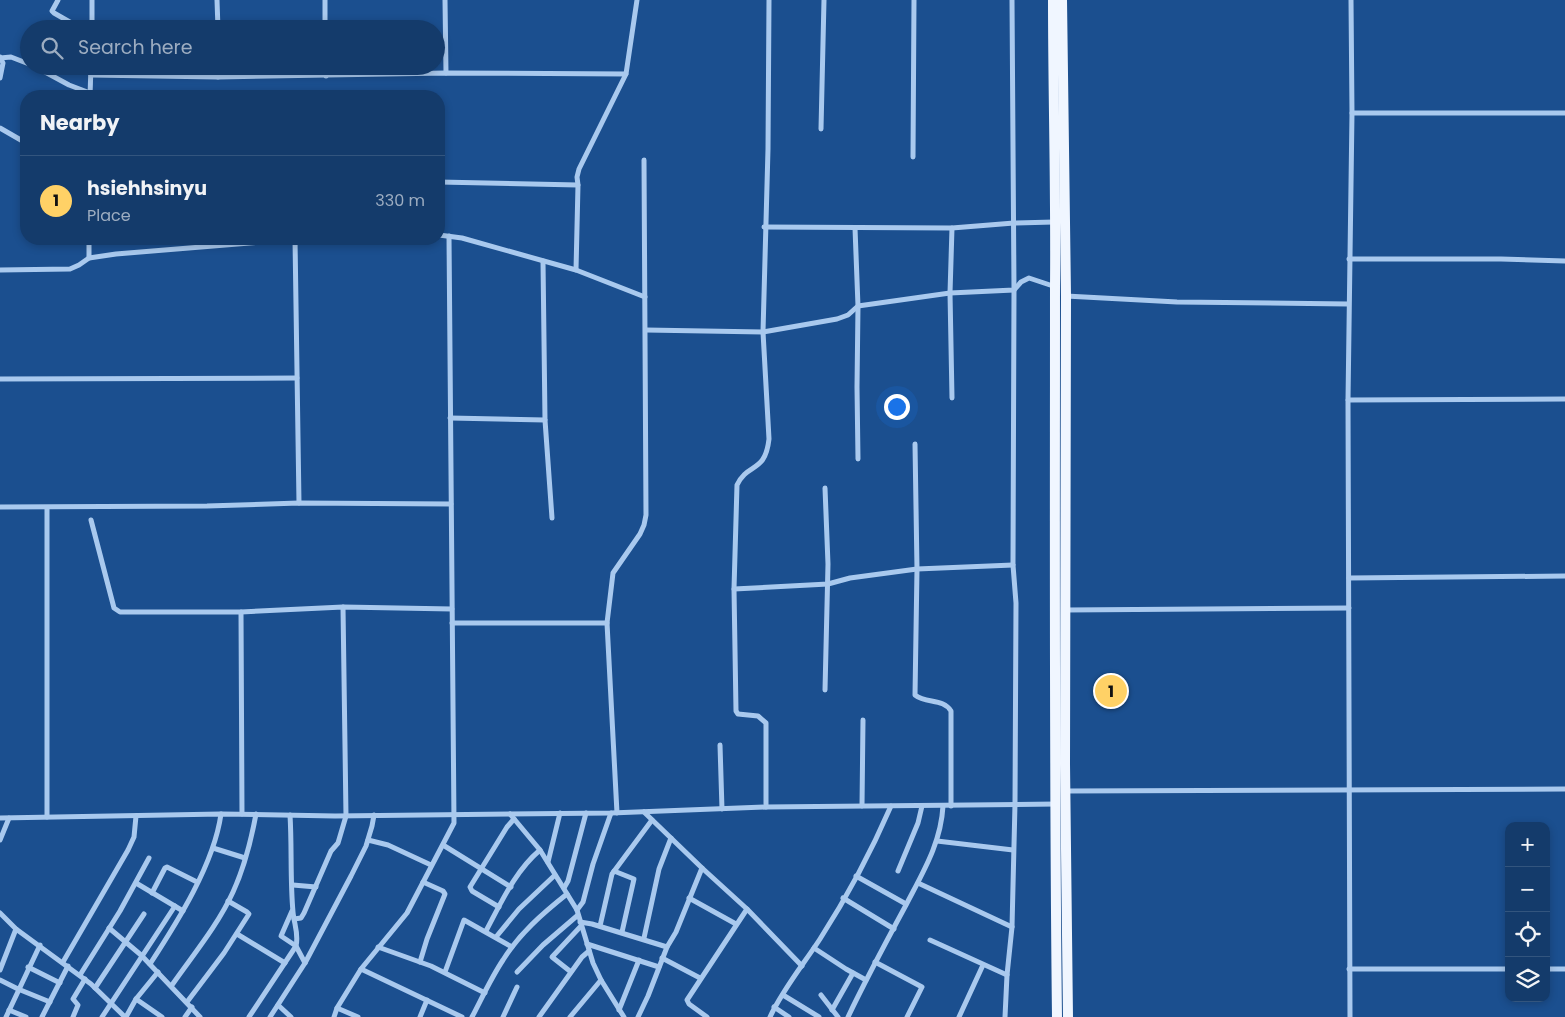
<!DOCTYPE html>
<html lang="en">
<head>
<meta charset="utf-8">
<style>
  :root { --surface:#143b6b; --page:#214673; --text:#f1f3f6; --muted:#9dadc1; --line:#33557e; --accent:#ffd166 }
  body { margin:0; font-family:Poppins,sans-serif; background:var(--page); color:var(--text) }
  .controls { position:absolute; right:15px; bottom:15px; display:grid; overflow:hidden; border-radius:10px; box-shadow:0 2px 8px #0003 }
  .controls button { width:45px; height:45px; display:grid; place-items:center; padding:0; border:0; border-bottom:1px solid var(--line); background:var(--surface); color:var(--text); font:25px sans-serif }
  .you { position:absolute; left:896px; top:406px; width:18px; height:18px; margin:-12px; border:4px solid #fff; border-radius:50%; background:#1a73e8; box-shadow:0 0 0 8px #1a73e833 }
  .badge { display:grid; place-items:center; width:32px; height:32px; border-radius:50%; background:var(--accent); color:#111; font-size:16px; font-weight:700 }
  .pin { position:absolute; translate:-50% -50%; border:2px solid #fff; box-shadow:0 1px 5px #0006 }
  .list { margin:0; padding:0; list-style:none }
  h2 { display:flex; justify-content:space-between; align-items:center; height:65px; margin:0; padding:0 20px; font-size:21px }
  h2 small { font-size:16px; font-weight:400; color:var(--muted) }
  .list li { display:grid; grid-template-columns:32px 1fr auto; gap:15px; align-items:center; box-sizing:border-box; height:90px; padding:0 20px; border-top:1px solid var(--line) }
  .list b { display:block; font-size:19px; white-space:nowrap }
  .list p { margin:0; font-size:16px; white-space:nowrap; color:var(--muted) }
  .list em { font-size:16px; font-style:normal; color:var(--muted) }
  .icon { flex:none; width:28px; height:28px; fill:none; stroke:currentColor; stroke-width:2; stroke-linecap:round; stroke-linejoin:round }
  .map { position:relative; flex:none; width:1565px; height:1017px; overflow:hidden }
  .search { position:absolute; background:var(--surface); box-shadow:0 2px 8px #0003; left:20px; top:20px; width:425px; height:55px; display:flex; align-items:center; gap:12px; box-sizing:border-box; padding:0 18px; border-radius:28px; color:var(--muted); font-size:19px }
  .panel { position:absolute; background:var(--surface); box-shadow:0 2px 8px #0003; left:20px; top:90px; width:425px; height:155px; border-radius:20px }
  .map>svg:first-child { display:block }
</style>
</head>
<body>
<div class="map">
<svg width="1565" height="1017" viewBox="0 0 1565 1017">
  <rect width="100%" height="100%" fill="#1b4f8f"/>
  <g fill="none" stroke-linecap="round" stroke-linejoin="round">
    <!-- street -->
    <g stroke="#a9c9ee" stroke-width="5">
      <path d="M 58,0 L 52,11 L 54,13 L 82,29"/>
      <path d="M 217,0 L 218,29"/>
      <path d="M 325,0 L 325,29"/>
      <path d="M 445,0 L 446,73"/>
      <path d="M 59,29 L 64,20"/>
      <path d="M 92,29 L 92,0"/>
      <path d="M 0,57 L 3,63 L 0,78"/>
      <path d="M 0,58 L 11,57 L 29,64"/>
      <path d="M 34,66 L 69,85 L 90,93"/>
      <path d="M 218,66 L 218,77"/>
      <path d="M 326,66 L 326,76"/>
      <path d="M 91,75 L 218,77 L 446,73 L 626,74"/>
      <path d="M 90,96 L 91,66"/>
      <path d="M 1352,113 L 1565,113"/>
      <path d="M 0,128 L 26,143"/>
      <path d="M 821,129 L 824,0"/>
      <path d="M 913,157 L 914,0"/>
      <path d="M 439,182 L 578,185"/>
      <path d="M 764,227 L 952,228 L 1014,223 L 1054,222"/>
      <path d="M 855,228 L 858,306 L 857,387 L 858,459"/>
      <path d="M 952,228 L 950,293 L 952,398"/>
      <path d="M 439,235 L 462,238 L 576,270 L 645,297"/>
      <path d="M 89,239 L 89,258"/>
      <path d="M 295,239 L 299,503"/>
      <path d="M 1349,259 L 1501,259 L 1565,261"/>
      <path d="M 543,261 L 545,420 L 552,518"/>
      <path d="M 0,270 L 70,269 L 79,265 L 89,258 L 116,254 L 297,239"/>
      <path d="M 576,270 L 578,185 L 577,177 L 579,169 L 626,74 L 637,0"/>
      <path d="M 1066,296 L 1177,302 L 1348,304"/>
      <path d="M 646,330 L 763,332 L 837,319 L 848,315 L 858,306 L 950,293 L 1014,290 L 1021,282 L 1029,278 L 1056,287"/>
      <path d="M 0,379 L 297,378"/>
      <path d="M 1348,400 L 1565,399"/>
      <path d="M 450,418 L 545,420"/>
      <path d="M 915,444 L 917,569 L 915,695 C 926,704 943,698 951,711 L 951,806"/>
      <path d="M 825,488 L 828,564 L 825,690"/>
      <path d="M 0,507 L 207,506 L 299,503 L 451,504"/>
      <path d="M 91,520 L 114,608 L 120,612 L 241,612 L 343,607 L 452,609"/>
      <path d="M 1349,578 L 1565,576"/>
      <path d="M 734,589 L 828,584 L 850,578 L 917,569 L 1013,565"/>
      <path d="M 1066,610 L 1349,608"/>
      <path d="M 241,612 L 242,814"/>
      <path d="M 452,623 L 607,623"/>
      <path d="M 720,745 L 722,809"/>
      <path d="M 1066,791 L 1565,789"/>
      <path d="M 862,806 L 863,720"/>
      <path d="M 766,807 L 766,723 L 758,716 L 738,714 L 736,711 L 734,589 L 737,485 C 748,462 765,474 769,439 L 763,332 L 768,149 L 769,0"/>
      <path d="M 644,812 L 702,868 L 747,909 L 802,966"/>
      <path d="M 617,813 L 607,623 L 613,573 L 640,534 L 644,525 L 646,515 L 644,160"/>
      <path d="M 510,814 L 540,850 L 577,910 L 593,963 L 601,980 L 624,1017"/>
      <path d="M 47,817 L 47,508"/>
      <path d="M 0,818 L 221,814 L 335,816 L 611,813 L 766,807 L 1057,804"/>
      <path d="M 0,840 L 9,818"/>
      <path d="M 368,840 L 388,845 L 431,865"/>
      <path d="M 937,841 L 1013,850"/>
      <path d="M 443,845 L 511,887"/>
      <path d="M 213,848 L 245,858"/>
      <path d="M 548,862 L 560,813"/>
      <path d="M 614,871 L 634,879 L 622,932"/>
      <path d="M 898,871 L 918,823 L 922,806"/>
      <path d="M 856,876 L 906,904"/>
      <path d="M 136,883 L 183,911"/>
      <path d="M 918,883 L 1012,927"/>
      <path d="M 293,885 L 316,887"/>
      <path d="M 564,888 L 568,881 L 586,813"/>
      <path d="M 152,893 L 165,868 L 167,867 L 197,882"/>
      <path d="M 689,898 L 736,924"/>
      <path d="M 843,898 L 894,929"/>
      <path d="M 499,907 L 472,891 L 470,887 L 507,827 L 514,819"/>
      <path d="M 577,910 L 583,902 L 593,864 L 611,813"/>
      <path d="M 292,911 L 281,936 L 296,946 L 305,963"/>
      <path d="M 0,913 L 16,929 L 91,984 L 125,1017"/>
      <path d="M 294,919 L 301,918 L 304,913 L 331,851 L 338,843 L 346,816 L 343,607"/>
      <path d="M 580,922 L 592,924 L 667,947"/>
      <path d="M 600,926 L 612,874 L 652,820"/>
      <path d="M 109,928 L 141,955 L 200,1017"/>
      <path d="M 486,931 C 501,903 515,871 540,850"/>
      <path d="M 237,934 L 285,963"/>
      <path d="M 496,937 L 519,909 L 555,875"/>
      <path d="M 644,938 L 659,869 L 671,838"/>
      <path d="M 930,940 L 1007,975"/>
      <path d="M 587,944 L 659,967"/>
      <path d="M 378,947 L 431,966 L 485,993"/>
      <path d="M 814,948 L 846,969 L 866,980"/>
      <path d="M 662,958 L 700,978"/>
      <path d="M 63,962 L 128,850 L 134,837 L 136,816"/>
      <path d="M 420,962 L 427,939 L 445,894 L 443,891 L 423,882"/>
      <path d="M 875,962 L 922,987 L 907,1017"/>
      <path d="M 150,964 C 178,921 214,864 221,814"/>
      <path d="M 28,967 L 60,983"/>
      <path d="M 361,969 L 462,1017"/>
      <path d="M 1349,969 L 1509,969"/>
      <path d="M 1546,969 L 1565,969"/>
      <path d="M 0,970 L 16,929"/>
      <path d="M 445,972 L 464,920 L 512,947"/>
      <path d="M 517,972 L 543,945 L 578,915"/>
      <path d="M 571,972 L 552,957 L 581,926"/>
      <path d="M 80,975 L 120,911 L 149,858"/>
      <path d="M 0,980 L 18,989 L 50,1002"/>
      <path d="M 172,985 C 193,955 218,925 233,892 C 244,868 251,841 256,814"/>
      <path d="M 95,988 L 144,914"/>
      <path d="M 783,995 L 819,1017"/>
      <path d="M 821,995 L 838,1017"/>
      <path d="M 136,999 L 162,1017"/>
      <path d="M 187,1002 L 224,953 L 249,914 L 247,912 L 228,901"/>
      <path d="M 278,1005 L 291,1017"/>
      <path d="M 774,1007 L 789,1017"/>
      <path d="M 337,1008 L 358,1017"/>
      <path d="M 9,1010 L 26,1017"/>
      <path d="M 619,1010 L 639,960"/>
      <path d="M 832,1010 L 853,973"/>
      <path d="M 6,1017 L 40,945"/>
      <path d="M 42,1017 L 68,966"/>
      <path d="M 73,1017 L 78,1005 L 73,999 L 85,979"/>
      <path d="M 102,1017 L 175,906"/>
      <path d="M 126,1017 L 136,999 L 158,972"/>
      <path d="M 185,1017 L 192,1007"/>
      <path d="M 249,1017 L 296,946 C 299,934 294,924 293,912 C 290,880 292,847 290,815"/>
      <path d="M 270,1017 L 305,963 L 351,876 L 366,846 L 372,826 L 374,815"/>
      <path d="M 334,1017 L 337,1008 L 361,969 L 407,913 L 454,823 L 449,236"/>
      <path d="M 420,1017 L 427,1000"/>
      <path d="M 472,1017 C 482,998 491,978 503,960 C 519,934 543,913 567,894"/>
      <path d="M 503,1017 L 517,987"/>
      <path d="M 539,1017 L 582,957 L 589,951"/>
      <path d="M 570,1017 L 601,980"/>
      <path d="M 638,1017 L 648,996 L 667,947 L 676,932 L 702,868"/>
      <path d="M 707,1017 L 689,1004 L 687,1000 L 747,909"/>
      <path d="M 770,1017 C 783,989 803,965 820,939 C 847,897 871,852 891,806"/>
      <path d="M 848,1017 C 866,979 886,942 906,905 C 923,872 941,843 943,806"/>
      <path d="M 959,1017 L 983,965"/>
      <path d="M 1005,1017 L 1007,975 L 1012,927 L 1015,804 L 1016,603 L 1013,565 L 1014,290 L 1012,0"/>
      <path d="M 1350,1017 L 1348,400 L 1352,113 L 1351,0"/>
    </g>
    <!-- primary -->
    <g stroke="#f0f6ff" stroke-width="10">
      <path d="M 1053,0 C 1053,95 1056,191 1055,286 C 1055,530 1054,773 1057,1017"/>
      <path d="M 1062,0 L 1066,296 L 1065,764 L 1068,1017"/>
    </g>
  </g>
</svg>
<div class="controls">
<button>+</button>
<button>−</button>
<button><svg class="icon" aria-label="locate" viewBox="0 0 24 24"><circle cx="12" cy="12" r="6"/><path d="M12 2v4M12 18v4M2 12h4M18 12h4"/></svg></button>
<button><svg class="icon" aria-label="layers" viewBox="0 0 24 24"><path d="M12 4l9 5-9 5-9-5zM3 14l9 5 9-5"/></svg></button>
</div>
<div class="you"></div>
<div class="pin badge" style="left:1111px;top:691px">1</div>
<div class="search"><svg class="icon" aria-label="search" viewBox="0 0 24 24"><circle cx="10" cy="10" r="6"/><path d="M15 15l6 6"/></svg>Search here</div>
<section class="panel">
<h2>Nearby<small></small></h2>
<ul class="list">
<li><span class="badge">1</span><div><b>hsiehhsinyu</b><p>Place</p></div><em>330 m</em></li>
</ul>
</section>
</div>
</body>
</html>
